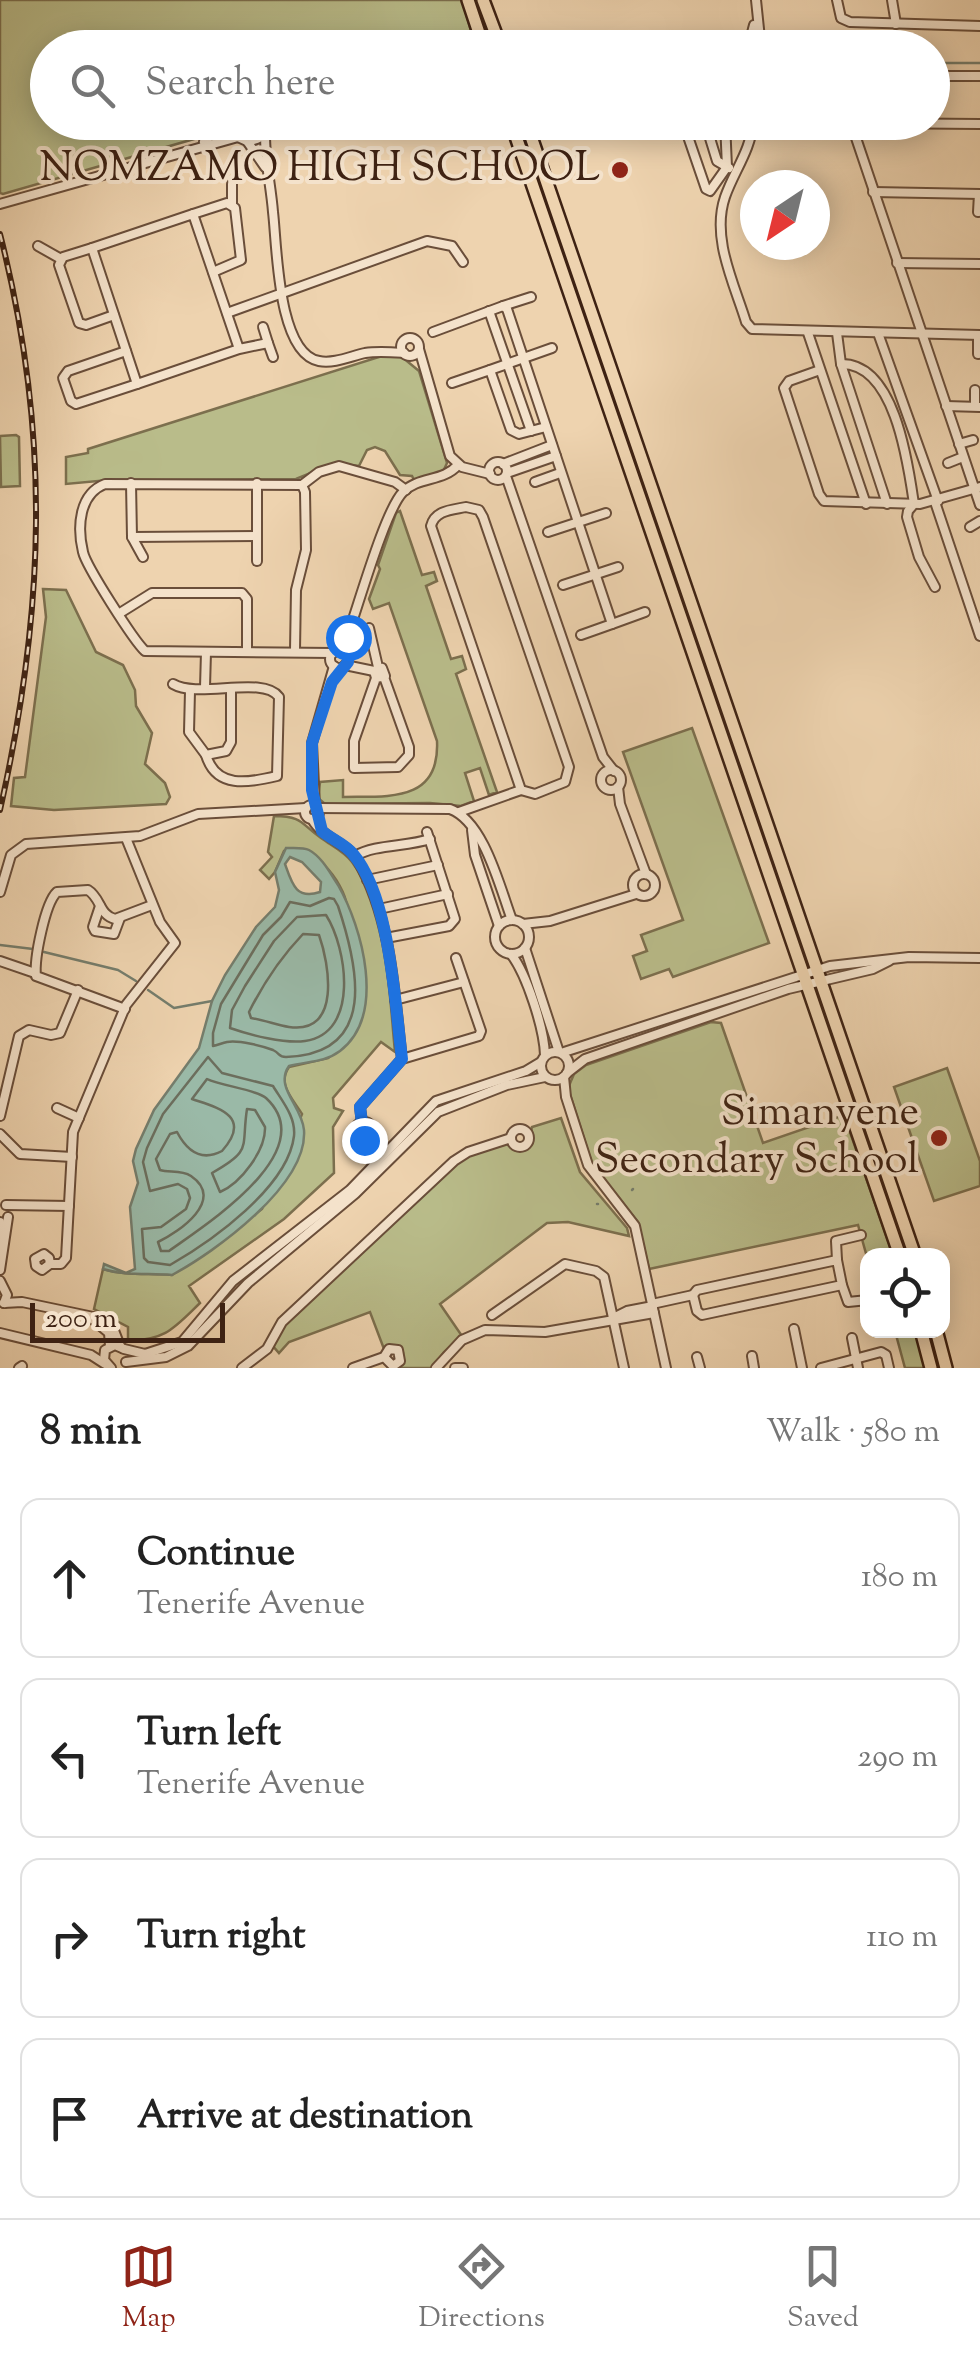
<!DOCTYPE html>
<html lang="en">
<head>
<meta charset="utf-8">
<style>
  :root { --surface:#fff; --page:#f6f6f6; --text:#222; --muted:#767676; --line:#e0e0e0; --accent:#8f2418 }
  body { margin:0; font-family:"Sorts Mill Goudy",serif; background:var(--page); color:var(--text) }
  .controls { position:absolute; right:30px; bottom:30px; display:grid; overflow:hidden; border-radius:20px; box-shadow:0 5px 25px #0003 }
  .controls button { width:90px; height:90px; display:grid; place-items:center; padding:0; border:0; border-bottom:2px solid var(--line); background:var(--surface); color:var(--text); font:50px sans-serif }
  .compass { position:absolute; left:740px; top:170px; width:90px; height:90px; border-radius:50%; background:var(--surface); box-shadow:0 5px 25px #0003; rotate:215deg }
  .scale { position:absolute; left:30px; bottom:25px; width:195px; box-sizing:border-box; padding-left:10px; border:5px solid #3e2213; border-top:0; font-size:28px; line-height:35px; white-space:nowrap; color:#3e2213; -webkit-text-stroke:8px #f4e2cb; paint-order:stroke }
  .stop { position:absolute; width:30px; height:30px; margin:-22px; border:8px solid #1a73e8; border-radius:50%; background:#fff }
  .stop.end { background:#1a73e8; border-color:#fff; box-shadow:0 2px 10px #0008 }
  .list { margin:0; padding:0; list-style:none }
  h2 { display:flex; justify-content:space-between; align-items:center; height:130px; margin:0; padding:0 40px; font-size:42px }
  h2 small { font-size:32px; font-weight:400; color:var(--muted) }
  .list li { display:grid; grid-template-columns:65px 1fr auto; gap:30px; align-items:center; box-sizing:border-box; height:160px; margin:0 20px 20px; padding:0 20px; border:2px solid var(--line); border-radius:20px }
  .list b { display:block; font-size:38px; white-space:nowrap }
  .list p { margin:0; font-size:32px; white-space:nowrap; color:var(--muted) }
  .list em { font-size:32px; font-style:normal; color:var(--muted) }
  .icon { flex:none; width:55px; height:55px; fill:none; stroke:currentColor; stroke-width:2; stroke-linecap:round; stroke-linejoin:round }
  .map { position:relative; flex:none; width:980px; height:1368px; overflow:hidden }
  .search { position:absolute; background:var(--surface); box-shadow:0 5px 25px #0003; left:30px; right:30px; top:30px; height:110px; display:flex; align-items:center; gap:25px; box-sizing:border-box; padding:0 35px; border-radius:55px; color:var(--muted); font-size:38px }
  .sheet { height:850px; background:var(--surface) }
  nav { display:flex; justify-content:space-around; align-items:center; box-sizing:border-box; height:140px; border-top:2px solid var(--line); background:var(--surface); font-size:28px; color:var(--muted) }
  nav a { display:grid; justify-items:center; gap:5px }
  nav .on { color:var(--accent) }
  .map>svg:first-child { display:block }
</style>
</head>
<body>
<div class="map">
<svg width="980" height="1368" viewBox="0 0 980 1368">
  <rect width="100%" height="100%" fill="#eed3af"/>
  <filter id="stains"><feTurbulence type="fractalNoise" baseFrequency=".002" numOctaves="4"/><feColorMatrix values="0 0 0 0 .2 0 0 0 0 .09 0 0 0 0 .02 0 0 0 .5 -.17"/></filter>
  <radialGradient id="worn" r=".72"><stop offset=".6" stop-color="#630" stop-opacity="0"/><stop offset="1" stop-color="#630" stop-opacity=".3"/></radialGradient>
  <!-- green -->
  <g fill="#b9bc8a" stroke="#7c6f4e" stroke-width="2.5">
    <path d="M 0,0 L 462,0 L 475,45 L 474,48 L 48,48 L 48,122 L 219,123 L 194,139 L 3,194 L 0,193 Z"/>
    <path d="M 385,355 L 402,357 L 419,371 L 447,463 L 442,474 L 414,480 L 412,476 L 400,475 L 385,451 L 375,447 L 367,450 L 359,466 L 335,463 L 296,479 L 109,480 L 66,484 L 66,457 L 88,453 L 88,449 Z"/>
    <path d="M 16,435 L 19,437 L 20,486 L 1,487 L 0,436 Z"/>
    <path d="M 400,511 L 422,575 L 434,572 L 437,581 L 426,586 L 451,659 L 462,656 L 466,669 L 456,674 L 497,792 L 489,795 L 480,768 L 465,773 L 474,801 L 461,806 L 430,803 L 325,804 L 318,798 L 320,782 L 343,780 L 343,797 C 388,796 440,803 437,741 L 389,603 L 373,609 L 369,599 L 380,569 L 378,565 L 396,513 Z"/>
    <path d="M 43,589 L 66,590 L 96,652 L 123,665 L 135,690 L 136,706 L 152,733 L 145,764 L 165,783 L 170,797 L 166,804 L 54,810 L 11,806 L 14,778 L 25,777 L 46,617 Z"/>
    <path d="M 692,728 L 769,943 L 673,977 L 669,969 L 641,979 L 633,956 L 647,951 L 641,935 L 683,920 L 623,752 Z"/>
    <path d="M 274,816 C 303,816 301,824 321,838 C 332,846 344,851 352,862 C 388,911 389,993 395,1052 L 381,1042 L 333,1098 L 334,1108 L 343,1111 L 333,1127 L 334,1173 L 284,1219 L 189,1286 L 200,1303 C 174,1328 166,1340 128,1341 L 128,1327 L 94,1309 L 103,1269 C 126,1276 147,1273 172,1275 L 262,1209 L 302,1114 C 292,1098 277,1084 289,1067 L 328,1058 L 350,1040 C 349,997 353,950 347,906 C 344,882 311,840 284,851 L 275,872 L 269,879 L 260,870 L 272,857 L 268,852 Z"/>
    <path d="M 711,1022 L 721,1023 L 763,1143 L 844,1115 L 893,1255 L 867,1257 L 858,1225 L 649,1269 L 638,1222 L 592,1164 L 568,1088 L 574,1074 L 586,1065 Z"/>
    <path d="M 947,1068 L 980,1161 L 980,1186 L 934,1201 L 894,1087 Z"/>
    <path d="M 561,1118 L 580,1172 L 627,1228 L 629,1236 L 568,1222 L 547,1223 L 440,1304 L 462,1336 L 444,1352 L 432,1368 L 399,1368 L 403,1353 L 399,1349 L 384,1349 L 370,1312 L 289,1342 L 279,1353 L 272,1345 L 283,1326 L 457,1163 L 469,1155 L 509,1142 L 516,1148 L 524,1147 L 529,1141 L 532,1127 Z"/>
    <path d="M 895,1331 L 915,1331 L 925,1368 L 905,1368 Z"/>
  </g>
  <!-- water -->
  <path fill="#9ab9a7" stroke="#757d6c" stroke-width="2.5" fill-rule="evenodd" d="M 286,848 C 293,848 303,847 309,850 C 322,857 330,873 338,885 C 362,927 387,1015 340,1051 C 324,1063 307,1061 289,1066 C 274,1087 302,1106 304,1130 C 308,1185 215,1252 172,1275 C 148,1273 125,1276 103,1269 L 104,1264 L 126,1273 L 135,1269 L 130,1207 L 138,1183 L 133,1161 L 136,1149 L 154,1110 L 199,1048 L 212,1001 L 225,975 L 256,927 L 275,907 L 279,890 L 275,872 ZM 290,857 L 302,862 L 321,882 L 320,892 C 296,900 292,884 285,864 Z"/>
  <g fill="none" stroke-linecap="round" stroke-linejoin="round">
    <!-- shore -->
    <g stroke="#6c6e5d" stroke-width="2.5">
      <path d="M 329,898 L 334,899 L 338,906 C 358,966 379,1054 286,1057 C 278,1057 281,1054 273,1050 C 263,1046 239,1040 227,1042 C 222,1043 218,1045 213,1046 L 213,1033 L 221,1004 L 263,935 L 281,917 L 290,902 L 310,906 Z"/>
      <path d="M 326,915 C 347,948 360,1033 305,1041 C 285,1044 250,1035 230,1028 L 232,1010 L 245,986 L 274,941 L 297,917 Z"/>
      <path d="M 303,934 L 319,935 C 329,963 342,1035 289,1027 C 277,1025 264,1020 251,1018 L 249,1012 C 263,984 281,957 303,934 Z"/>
      <path d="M 208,1057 L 222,1073 L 273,1086 C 282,1101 296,1117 294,1136 C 288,1187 212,1241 170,1265 L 148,1262 L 144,1258 L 142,1229 L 161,1227 L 186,1209 L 190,1198 L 187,1189 L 178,1184 L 150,1191 L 143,1162 L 147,1148 L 163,1114 Z"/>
      <path d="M 207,1079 C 221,1086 255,1089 266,1098 C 323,1151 205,1225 169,1251 L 161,1251 L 158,1242 C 179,1232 226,1200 191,1176 C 181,1169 169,1173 160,1170 L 156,1159 L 170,1134 L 177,1132 C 187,1151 201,1162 222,1151 C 254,1115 215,1107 192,1099 Z"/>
      <path d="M 247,1109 L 255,1110 L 265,1127 C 266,1150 241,1183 220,1192 L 212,1173 C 253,1150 241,1148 247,1109 Z"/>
    </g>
    <!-- stream -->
    <g stroke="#757d6c" stroke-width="2.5">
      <path d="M 932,63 L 980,63"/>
      <path d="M 0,945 L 33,949"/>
      <path d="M 44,952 L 118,970 L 136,981"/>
      <path d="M 148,990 L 174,1008 L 212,1001"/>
      <path d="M 632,1190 L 633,1189"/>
      <path d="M 597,1204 L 598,1204"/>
    </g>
    <defs>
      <g id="minor">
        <path d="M 756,0 L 761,48"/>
        <path d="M 837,0 L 841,18 L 850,22 L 980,26"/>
        <path d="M 892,0 L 896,24"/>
        <path d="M 748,48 L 754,25"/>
        <path d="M 932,76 L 980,76"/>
        <path d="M 232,122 L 238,137 L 247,141 L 265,167"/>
        <path d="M 683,122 L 706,189 L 710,191 L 727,167 L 725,122"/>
        <path d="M 705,122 L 717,161 L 729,168"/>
        <path d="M 753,122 C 751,150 734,171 725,197 C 711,238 734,283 746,322 L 752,329 L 980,335"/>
        <path d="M 980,124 L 864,123 L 858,125 L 854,132 L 980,505"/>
        <path d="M 265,135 C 265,162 271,186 273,212 C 277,244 277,353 319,361 C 334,364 351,356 365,353 C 378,351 390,352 404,353"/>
        <path d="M 247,141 C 259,140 268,136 269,122"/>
        <path d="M 204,142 L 226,122"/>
        <path d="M 232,184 L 232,204"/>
        <path d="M 873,192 L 980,194"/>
        <path d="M 0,204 L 238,137"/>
        <path d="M 978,212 L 979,194"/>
        <path d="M 193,214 L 227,203 L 235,208 L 241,260 L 213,272"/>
        <path d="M 38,246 L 61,259"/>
        <path d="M 92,248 L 63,257 L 59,265 L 79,323 L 86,325 L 114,315"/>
        <path d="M 897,263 L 980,264"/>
        <path d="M 503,306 L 531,297"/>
        <path d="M 489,311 L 531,431"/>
        <path d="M 227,313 L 427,241 L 452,246 L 463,262"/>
        <path d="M 263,327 L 268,343"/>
        <path d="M 433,332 L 503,306 L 507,309 L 612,624 L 581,635"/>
        <path d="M 808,333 L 866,504"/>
        <path d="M 837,333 L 841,364 L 887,504"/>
        <path d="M 878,333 L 938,501"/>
        <circle cx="410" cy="347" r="9"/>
        <path d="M 239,349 L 193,214 L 92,248 L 137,384 L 239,349 L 268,343 L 273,357"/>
        <path d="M 419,349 L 450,456 L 462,467 L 490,474"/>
        <path d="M 126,351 L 68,371 L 63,378 L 71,401 L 76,404 L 137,384"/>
        <path d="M 978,354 L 978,335"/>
        <path d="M 841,364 C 895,363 908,463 914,504 L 908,511 L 907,517 L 919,557 L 935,587"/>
        <path d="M 820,370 L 789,381 L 784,388 L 819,494 L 824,501 L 920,504 L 980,487"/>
        <path d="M 452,383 L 490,370"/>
        <path d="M 975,390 L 975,406"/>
        <path d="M 946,406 L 980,407"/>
        <path d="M 546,427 L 519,434 L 511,430 L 490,370 L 552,348"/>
        <path d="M 959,444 L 973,440"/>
        <circle cx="498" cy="471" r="9"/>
        <path d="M 948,463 L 963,457"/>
        <path d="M 503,464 L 552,445"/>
        <path d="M 507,473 L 556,456"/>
        <path d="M 506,476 L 603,757 L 614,771"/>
        <path d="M 535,482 L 560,473"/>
        <path d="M 131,483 L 132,537 L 143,557"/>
        <path d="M 302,485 L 105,484 C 79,494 77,527 83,552 C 86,566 134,641 145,651 L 333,653"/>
        <path d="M 302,485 L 319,472 L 339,466 L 395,482 L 406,490"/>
        <path d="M 935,502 L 980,636"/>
        <path d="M 466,507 L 479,510 L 483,517 L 569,767 L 565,782 L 535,794 L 521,790 L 431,526 C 435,510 452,510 466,507 Z"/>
        <path d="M 970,527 L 980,521"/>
        <path d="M 548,532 L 606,513"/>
        <path d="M 132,537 L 257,536"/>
        <path d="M 257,561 L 257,483"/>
        <path d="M 563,585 L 618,567"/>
        <path d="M 120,613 L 152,593 L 242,593 L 247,599 L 247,651"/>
        <path d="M 612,624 L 645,612"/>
        <path d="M 369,628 L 378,667"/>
        <path d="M 295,650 L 296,590 L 306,550 L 305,492 L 302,485"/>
        <circle cx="339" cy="659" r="9"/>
        <path d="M 346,654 L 347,637 C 358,607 385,510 403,492 C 419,476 443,482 458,465"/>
        <path d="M 345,665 L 374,671"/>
        <path d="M 376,678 L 385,676 L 382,668 L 374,671 L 376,678 L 354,741 L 354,768 L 398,767 L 409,755 L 409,747 L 384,677"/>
        <path d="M 173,684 C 198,699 263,675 279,697 L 277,776 C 248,783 216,789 206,755"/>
        <path d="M 205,687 L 206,652"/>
        <path d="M 190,691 L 189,732 L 206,755 L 226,751 L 231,742 L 231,689"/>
        <circle cx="611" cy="780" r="10"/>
        <path d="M 618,787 L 620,804 L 646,874"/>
        <circle cx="312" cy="812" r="7"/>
        <path d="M 315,805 L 312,743 L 334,666"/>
        <path d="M 318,808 L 450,809 C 484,821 500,888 512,920"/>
        <path d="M 459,812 L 521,790"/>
        <path d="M 312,819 C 323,839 347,842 358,861 C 392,921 394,992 402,1059"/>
        <path d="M 472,830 L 475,855 L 499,926"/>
        <path d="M 355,856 C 376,844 406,847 430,839"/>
        <circle cx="644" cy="885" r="11"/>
        <path d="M 367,880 L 438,865"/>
        <path d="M 0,892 L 11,855 L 26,844 L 140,836 L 198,814 L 306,808"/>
        <path d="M 100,906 L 93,927 L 95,931 L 114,934 L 120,918"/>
        <path d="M 379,909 L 448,894"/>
        <circle cx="512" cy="937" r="17"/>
        <path d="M 523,924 L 550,921 L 636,894"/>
        <path d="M 386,938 L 449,926 L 455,919 L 427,832"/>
        <path d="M 525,948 L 559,1052"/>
        <path d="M 511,954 C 527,975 544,1028 545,1055"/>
        <path d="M 0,961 L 35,973"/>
        <path d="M 395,1000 L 464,982"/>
        <path d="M 125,1009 L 36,976 C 34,959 45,903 57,892 L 88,890 C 101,898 99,915 115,919 L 152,905"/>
        <circle cx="555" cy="1066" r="14"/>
        <path d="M 561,1053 L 830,966 L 909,957 L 980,958"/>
        <path d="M 567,1073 L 585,1059 L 788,989 L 873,969 L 889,961"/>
        <path d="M 564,1077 L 566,1097 L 588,1165 L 635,1226 L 666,1368"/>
        <path d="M 57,1108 L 79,1118"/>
        <path d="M 0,1116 L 19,1036 L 29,1030 L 51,1035 L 60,1033 L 78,990"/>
        <circle cx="364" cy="1131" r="9"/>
        <path d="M 362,1123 L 360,1107 L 402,1059 L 479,1036 L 481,1031 L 456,958"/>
        <circle cx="520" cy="1138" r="9"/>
        <path d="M 0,1134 L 20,1154 L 72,1157"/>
        <path d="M 6,1205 L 69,1206"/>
        <path d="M 0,1222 L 0,1249"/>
        <path d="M 837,1260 L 842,1285 L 702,1315 L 697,1311 L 693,1295 L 697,1290 Z"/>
        <path d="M 837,1260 L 836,1241 L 861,1235"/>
        <path d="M 50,1264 L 49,1258 L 44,1254 L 35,1259 L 36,1266 L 42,1270 L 50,1264 L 61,1264 L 66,1258 L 73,1132 L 126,1005 L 175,943 L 160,922 L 126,838"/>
        <path d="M 0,1270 L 8,1217"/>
        <path d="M 0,1281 L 7,1295 L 4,1303"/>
        <path d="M 842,1285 L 848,1302 L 868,1300"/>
        <path d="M 4,1303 L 22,1302 L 103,1319 L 113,1328 L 120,1346"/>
        <path d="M 652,1304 L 693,1295"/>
        <path d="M 492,1315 L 565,1264 L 596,1271 L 604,1277 L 624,1368"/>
        <path d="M 617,1316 L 627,1311 L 653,1306"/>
        <path d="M 91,1318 L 109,1333 L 110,1346"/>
        <path d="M 794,1329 L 802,1368"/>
        <path d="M 0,1333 L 91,1355 L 105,1364"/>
        <path d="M 852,1338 L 858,1368"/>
        <path d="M 124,1349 L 145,1354 L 182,1342 L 233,1281 L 350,1190 L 436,1101 L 526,1071 L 541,1062"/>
        <path d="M 752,1356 L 754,1368"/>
        <path d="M 697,1357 L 700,1368"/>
        <path d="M 126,1362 L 166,1357 L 188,1346 L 248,1283 L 355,1194 L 438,1112 L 507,1085 L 545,1077"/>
        <path d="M 19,1368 L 22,1366"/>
        <path d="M 111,1368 L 104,1360 L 105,1350 L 115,1345 L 122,1348"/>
        <path d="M 242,1368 L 267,1349 L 282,1322 L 454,1161 L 468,1152 L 511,1138"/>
        <path d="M 353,1368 L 384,1357 L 389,1349 L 398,1350 L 400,1361 L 393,1366 L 384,1357"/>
        <path d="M 436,1368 L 462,1340 L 485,1330 L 545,1332 L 654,1313"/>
        <path d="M 455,1368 L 463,1368"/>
        <path d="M 821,1368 L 881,1352 L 886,1355 L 889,1368"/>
      </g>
      <g id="highway">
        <path d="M 468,0 L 484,48"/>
        <path d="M 483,0 L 501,48"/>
        <path d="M 511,122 L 900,1256"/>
        <path d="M 526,122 L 915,1256"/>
        <path d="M 921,1330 L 931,1368"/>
        <path d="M 936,1330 L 946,1368"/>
      </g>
    </defs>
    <!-- minor casing -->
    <use href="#minor" stroke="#6a4e3a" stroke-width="12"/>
    <!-- highway casing -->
    <use href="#highway" stroke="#3e2213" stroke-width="16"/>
    <!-- minor -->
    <use href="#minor" stroke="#f4e2cb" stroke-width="8"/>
    <!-- highway -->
    <use href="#highway" stroke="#eed3af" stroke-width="11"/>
    <defs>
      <path id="rail" d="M 0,234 C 51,434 45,610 0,810"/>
    </defs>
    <!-- rail casing -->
    <use href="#rail" stroke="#3e2213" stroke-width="6"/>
    <!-- rail -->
    <use href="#rail" stroke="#f4e2cb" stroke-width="2.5" stroke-dasharray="8" stroke-linecap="butt"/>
  </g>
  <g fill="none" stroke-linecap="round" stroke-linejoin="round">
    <!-- route -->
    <path stroke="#1a73e8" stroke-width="12" d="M 348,637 L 348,662 L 332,682 L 312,743 L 312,790 L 322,831 C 331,839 345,844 353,854 C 390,897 395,1004 402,1059 L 360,1107 L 362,1123 L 356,1131 L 359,1138 L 364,1140"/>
  </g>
  <!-- markers -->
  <g fill="#8f2418" stroke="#f4e2cb" stroke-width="4">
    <circle cx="620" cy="170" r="10"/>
    <circle cx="939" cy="1138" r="10"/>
  </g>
  <g text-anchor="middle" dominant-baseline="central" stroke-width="8" stroke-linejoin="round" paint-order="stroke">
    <!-- poi labels -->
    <g font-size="42" fill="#3e2213" stroke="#f4e2cb" text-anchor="end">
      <text x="600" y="170">NOMZAMO HIGH SCHOOL</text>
      <text x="919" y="1114">Simanyene<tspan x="919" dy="48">Secondary School</tspan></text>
    </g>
  </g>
  <rect width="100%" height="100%" filter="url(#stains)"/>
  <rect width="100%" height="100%" fill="url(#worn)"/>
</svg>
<div class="controls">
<button><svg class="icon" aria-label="locate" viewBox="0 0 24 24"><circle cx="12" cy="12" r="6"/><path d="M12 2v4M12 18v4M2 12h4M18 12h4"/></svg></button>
</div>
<svg class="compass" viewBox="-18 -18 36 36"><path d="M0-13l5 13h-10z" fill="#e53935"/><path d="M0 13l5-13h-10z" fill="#767676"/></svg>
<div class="scale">200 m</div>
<div class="stop" style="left:348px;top:637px"></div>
<div class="stop end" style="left:364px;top:1140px"></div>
<div class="search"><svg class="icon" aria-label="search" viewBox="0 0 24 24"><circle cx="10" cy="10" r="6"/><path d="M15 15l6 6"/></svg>Search here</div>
</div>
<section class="sheet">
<h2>8 min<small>Walk · 580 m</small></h2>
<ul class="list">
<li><svg class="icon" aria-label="ahead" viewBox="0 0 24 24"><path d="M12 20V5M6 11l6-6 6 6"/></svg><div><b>Continue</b><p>Tenerife Avenue</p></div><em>180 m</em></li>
<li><svg class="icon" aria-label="left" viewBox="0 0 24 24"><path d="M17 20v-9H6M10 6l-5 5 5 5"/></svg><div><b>Turn left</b><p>Tenerife Avenue</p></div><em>290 m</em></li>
<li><svg class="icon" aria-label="right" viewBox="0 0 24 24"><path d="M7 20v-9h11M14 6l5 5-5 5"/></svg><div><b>Turn right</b></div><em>110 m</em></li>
<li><svg class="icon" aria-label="arrive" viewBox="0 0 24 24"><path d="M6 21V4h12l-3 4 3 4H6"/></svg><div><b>Arrive at destination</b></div></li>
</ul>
</section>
<nav>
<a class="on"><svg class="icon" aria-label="map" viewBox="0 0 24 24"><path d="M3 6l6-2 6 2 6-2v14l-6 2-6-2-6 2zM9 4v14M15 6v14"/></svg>Map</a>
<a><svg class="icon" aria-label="directions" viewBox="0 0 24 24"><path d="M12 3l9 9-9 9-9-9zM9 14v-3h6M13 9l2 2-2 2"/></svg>Directions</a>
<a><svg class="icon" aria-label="saved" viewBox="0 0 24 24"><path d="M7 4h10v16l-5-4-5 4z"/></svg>Saved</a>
</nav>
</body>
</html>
